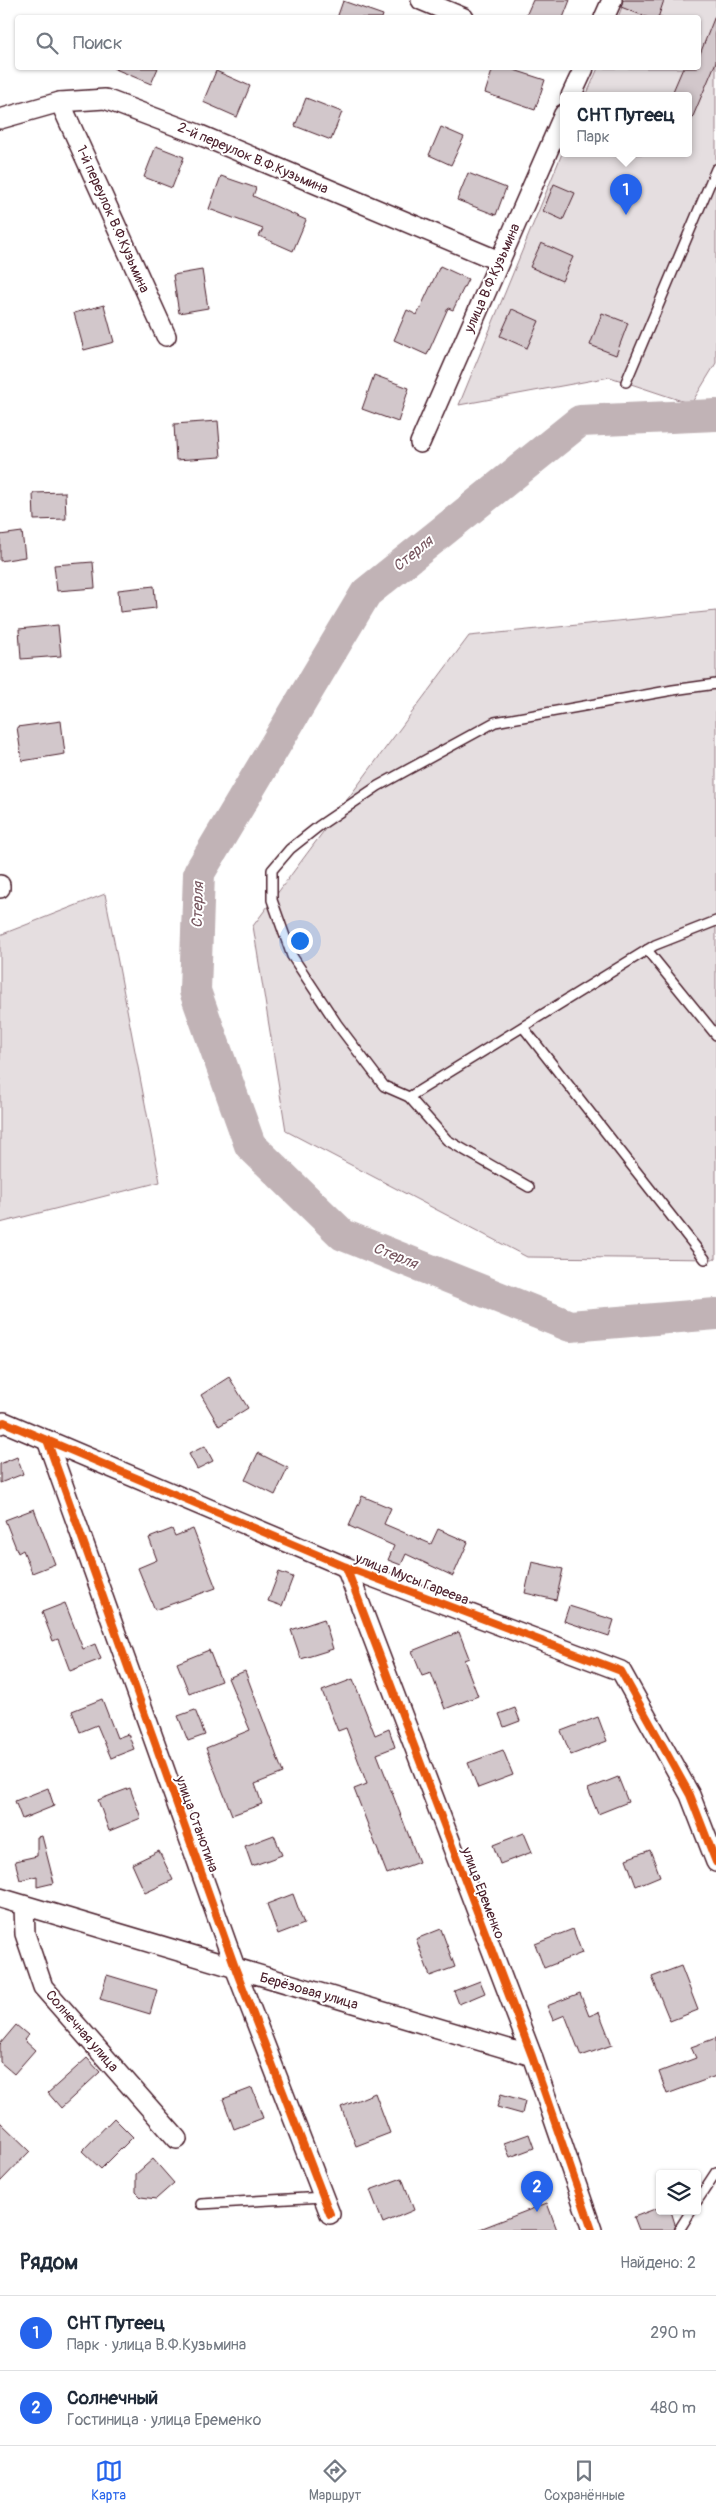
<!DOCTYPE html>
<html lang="ru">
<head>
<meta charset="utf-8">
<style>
  :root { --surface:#fff; --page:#f2f2f3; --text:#1f2937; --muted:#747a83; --line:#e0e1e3; --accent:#2563eb }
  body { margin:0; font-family:Pangolin,sans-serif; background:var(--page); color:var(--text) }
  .controls { position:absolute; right:15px; bottom:15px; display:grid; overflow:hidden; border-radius:5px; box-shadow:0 1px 4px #0004 }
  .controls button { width:45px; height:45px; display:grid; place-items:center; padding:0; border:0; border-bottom:1px solid var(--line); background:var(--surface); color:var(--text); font:25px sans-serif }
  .you { position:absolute; left:299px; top:940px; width:18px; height:18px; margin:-12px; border:4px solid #fff; border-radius:50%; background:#1a73e8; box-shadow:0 0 0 8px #1a73e833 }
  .badge { display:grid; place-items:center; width:32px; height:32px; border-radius:50%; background:var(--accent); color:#fff; font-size:16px; font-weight:700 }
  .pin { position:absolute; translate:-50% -41px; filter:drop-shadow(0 1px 2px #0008) }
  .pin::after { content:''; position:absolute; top:26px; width:18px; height:15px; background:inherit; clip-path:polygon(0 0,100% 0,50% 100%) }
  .popup { position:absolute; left:560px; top:92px; width:132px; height:65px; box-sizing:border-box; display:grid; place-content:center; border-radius:5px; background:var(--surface); filter:drop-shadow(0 1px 4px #0005); font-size:16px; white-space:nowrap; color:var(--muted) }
  .popup b { font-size:19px; color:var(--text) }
  .popup::after { content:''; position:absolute; left:50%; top:100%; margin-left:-10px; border:10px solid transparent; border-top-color:var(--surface) }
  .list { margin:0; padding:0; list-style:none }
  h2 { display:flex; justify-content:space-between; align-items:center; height:65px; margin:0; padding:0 20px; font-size:21px }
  h2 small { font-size:16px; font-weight:400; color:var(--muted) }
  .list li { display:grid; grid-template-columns:32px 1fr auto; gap:15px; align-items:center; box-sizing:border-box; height:75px; padding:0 20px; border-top:1px solid var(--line) }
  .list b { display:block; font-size:19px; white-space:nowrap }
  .list p { margin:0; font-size:16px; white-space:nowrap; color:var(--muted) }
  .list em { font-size:16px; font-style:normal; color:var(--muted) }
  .icon { flex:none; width:28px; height:28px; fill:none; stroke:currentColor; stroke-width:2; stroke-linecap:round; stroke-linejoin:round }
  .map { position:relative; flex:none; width:716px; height:2230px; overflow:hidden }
  .search { position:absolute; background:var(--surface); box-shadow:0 1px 4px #0004; left:15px; right:15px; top:15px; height:55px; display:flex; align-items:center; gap:12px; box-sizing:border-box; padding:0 18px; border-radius:5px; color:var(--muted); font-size:19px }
  .sheet { height:215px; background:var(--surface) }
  nav { display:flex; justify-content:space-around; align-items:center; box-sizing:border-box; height:70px; border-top:1px solid var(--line); background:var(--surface); font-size:14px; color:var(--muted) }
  nav a { display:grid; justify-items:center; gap:2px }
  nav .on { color:var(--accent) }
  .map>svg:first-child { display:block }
</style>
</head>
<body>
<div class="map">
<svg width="716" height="2230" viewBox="0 0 716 2230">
  <rect width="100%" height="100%" fill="#fff"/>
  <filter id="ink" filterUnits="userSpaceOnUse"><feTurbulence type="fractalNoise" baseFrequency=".02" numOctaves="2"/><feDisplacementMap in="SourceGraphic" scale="10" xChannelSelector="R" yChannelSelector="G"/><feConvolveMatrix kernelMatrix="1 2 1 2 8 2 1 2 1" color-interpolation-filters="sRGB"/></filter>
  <g filter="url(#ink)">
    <!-- green -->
    <g fill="#e5dee0" stroke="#987e86">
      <path d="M 625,0 L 716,0 L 716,363 L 691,404 L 610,377 L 459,405 L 563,151 L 564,154 L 688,154 L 688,96 L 586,96 L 598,68 L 698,68 L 698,18 L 618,17 Z"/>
      <path d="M 716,611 L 716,1259 L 527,1257 L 286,1131 L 253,926 L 469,636 Z"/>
      <path d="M 105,894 L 160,1182 L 0,1223 L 0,935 Z"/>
    </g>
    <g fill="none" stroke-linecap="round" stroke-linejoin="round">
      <!-- river -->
      <path stroke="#c1b3b6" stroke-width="32" d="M 716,415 L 580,421 L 366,593 L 199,873 L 195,991 L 250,1145 L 343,1235 L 570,1326 L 716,1314"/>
    </g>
    <!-- building -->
    <g fill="#d2c7cb" stroke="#4a1f2b">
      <path d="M 533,0 L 570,0 L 563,18 L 525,18 Z"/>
      <path d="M 623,0 L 664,0 L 658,18 L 649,18 L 621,7 Z"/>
      <path d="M 343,1 L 383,15 L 382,18 L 337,18 Z"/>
      <path d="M 715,16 L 716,62 L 688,128 L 688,96 L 671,96 L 683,68 L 698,68 L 698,59 Z"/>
      <path d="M 113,68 L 158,68 L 151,84 Z"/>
      <path d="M 493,68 L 508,68 L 545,80 L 535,110 L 485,93 Z"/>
      <path d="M 216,71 L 250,86 L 237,117 L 203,102 Z"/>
      <path d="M 306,98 L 342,112 L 331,140 L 295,126 Z"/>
      <path d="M 441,127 L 464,137 L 451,165 L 429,155 Z"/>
      <path d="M 156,146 L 184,157 L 172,188 L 144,177 Z"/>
      <path d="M 468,173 L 506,188 L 496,215 L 457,200 Z"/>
      <path d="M 221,176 L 256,188 L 253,196 L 306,220 L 293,251 L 259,236 L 263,229 L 209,209 Z"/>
      <path d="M 554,184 L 575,193 L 563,220 L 543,211 Z"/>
      <path d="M 541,243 L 573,257 L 562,281 L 530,267 Z"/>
      <path d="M 440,266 L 468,279 L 453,310 L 448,308 L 427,355 L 394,340 L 407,310 L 417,315 Z"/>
      <path d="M 202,270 L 208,308 L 179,313 L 173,275 Z"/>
      <path d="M 104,305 L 114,342 L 84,350 L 74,313 Z"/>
      <path d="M 512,309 L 539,321 L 527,348 L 500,336 Z"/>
      <path d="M 602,313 L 628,323 L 616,355 L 590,345 Z"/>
      <path d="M 374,375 L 409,388 L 398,422 L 362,409 Z"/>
      <path d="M 218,421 L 221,457 L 176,460 L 174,424 Z"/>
      <path d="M 65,492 L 66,519 L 34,520 L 33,493 Z"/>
      <path d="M 22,532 L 25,557 L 0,561 L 0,535 Z"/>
      <path d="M 93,562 L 95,588 L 57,591 L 54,565 Z"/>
      <path d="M 154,586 L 156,608 L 120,612 L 118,590 Z"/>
      <path d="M 58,625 L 61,656 L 21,659 L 19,629 Z"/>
      <path d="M 61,721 L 65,754 L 22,761 L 17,727 Z"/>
      <path d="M 229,1377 L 248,1408 L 219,1426 L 201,1395 Z"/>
      <path d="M 205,1446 L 213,1461 L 197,1469 L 189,1454 Z"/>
      <path d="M 258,1453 L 288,1468 L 275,1495 L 245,1480 Z"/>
      <path d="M 17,1457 L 23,1474 L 0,1483 L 0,1464 Z"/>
      <path d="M 362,1496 L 391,1508 L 384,1524 L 431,1544 L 438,1529 L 468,1542 L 453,1576 L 406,1554 L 401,1565 L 388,1560 L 394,1546 L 349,1526 Z"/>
      <path d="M 34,1509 L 55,1564 L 32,1573 L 23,1550 L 18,1553 L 5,1520 Z"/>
      <path d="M 172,1529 L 175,1536 L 193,1529 L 216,1588 L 155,1610 L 138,1568 L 157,1560 L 149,1538 Z"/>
      <path d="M 532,1562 L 563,1569 L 556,1600 L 525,1593 Z"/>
      <path d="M 279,1572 L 293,1577 L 282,1606 L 268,1601 Z"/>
      <path d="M 65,1603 L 83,1649 L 95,1644 L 101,1659 L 70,1671 L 58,1639 L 53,1641 L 42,1612 Z"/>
      <path d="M 569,1606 L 614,1620 L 609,1636 L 564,1621 Z"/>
      <path d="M 324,1619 L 333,1649 L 301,1659 L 291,1630 Z"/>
      <path d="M 459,1632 L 469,1658 L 464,1660 L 478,1696 L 445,1709 L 431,1673 L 422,1676 L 412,1651 Z"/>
      <path d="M 209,1650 L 221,1681 L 189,1693 L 177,1663 Z"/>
      <path d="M 245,1671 L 283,1773 L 255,1784 L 262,1804 L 232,1815 L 206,1748 L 250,1730 L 228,1678 Z"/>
      <path d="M 353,1679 L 375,1735 L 389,1729 L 395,1747 L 377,1754 L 419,1862 L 387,1874 L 354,1789 L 367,1784 L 346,1728 L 338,1731 L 322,1691 Z"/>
      <path d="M 102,1699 L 117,1738 L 128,1734 L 134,1749 L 111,1758 L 97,1725 L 80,1732 L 72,1711 Z"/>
      <path d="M 515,1708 L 520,1721 L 504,1727 L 499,1714 Z"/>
      <path d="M 195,1710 L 205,1735 L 188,1741 L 178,1716 Z"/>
      <path d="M 598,1717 L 607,1741 L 571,1755 L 561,1731 Z"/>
      <path d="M 503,1750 L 513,1775 L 478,1788 L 468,1763 Z"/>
      <path d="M 618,1777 L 628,1802 L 598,1814 L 588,1789 Z"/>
      <path d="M 48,1788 L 54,1806 L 22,1819 L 15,1801 Z"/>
      <path d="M 130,1788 L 141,1818 L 109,1831 L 98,1800 Z"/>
      <path d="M 524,1833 L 532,1852 L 500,1864 L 493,1845 Z"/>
      <path d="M 274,1835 L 282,1855 L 252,1866 L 245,1846 Z"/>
      <path d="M 42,1836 L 54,1883 L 37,1887 L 37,1876 L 20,1880 L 15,1861 L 37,1856 L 37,1837 Z"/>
      <path d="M 650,1850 L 660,1876 L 636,1886 L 626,1859 Z"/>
      <path d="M 159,1851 L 173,1880 L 145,1893 L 132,1864 Z"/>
      <path d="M 293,1894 L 304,1924 L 278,1934 L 267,1904 Z"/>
      <path d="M 441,1929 L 455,1967 L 430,1976 L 416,1939 Z"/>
      <path d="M 573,1929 L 582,1953 L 544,1968 L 535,1944 Z"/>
      <path d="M 681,1966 L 698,2010 L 670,2021 L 652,1977 Z"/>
      <path d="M 107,1975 L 157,1990 L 150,2014 L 100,1999 Z"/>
      <path d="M 480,1981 L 485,1993 L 459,2004 L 454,1991 Z"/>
      <path d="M 580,1993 L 589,2016 L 599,2012 L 612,2045 L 581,2056 L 565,2015 L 553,2020 L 547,2006 Z"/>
      <path d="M 16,2025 L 28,2035 L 24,2040 L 35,2050 L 14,2074 L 0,2062 L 0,2044 Z"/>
      <path d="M 716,2038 L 716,2076 L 667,2094 L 659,2072 L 696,2058 L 691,2047 Z"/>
      <path d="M 87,2058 L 100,2072 L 61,2108 L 48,2093 Z"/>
      <path d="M 252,2088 L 263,2118 L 234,2129 L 223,2099 Z"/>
      <path d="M 375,2093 L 390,2133 L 356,2146 L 341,2107 Z"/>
      <path d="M 501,2094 L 525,2101 L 522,2114 L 497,2107 Z"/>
      <path d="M 114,2118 L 133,2137 L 101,2169 L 82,2151 Z"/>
      <path d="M 0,2122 L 30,2151 L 0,2182 Z"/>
      <path d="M 529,2134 L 534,2148 L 510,2157 L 504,2143 Z"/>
      <path d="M 153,2159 L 174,2183 L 156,2199 L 141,2197 L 136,2192 L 136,2174 Z"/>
      <path d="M 402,2178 L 414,2210 L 383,2223 L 370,2190 Z"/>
      <path d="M 547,2203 L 557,2230 L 480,2230 L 480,2229 Z"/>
      <path d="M 660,2207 L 660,2211 L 671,2211 L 675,2224 L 673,2230 L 639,2230 L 634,2217 Z"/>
    </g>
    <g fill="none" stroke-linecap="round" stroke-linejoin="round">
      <defs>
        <g id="service">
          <path d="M 626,382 L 716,169"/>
          <path d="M 647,950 L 716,1035"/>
          <path d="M 523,1027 L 705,1259"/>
          <path d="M 409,1097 L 384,1086 L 337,1024 L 292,956 L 272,900 L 272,870 L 290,849 L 319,826 L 378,786 L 495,722 L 673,690 L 716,684"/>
          <path d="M 529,1187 L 447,1140 L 409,1097 L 655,945 L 716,921"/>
          <path d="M 697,2201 L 716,2172"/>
          <path d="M 201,2204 L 324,2197"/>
          <path d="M 679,2230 L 691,2211"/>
        </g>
        <g id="minor">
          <path d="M 421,0 L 464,18"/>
          <path d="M 604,18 L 612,0"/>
          <path d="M 571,96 L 584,68"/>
          <path d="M 60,102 L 166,336"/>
          <path d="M 0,119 L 60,102 L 105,99 L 200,135 L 499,261"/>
          <path d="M 420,443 L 564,114"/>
          <path d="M 0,885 L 0,888"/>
          <path d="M 0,1424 L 4,1422 L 346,1567 L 621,1671 L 690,1795 L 716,1862"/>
          <path d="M 47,1440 L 236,1970 L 330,2214"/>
          <path d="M 346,1567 L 532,2056 L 592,2230"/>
          <path d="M 0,1898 L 532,2056"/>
          <path d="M 24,1906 L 25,1934 L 43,1987 L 177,2139"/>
        </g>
      </defs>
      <!-- service casing -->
      <use href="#service" stroke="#4a1f2b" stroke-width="12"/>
      <!-- minor casing -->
      <use href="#minor" stroke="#4a1f2b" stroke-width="22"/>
      <!-- service -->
      <use href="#service" stroke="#fff" stroke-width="9"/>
      <!-- minor -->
      <use href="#minor" stroke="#fff" stroke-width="19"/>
      <defs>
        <g id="cycleway">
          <path d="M 0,1424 L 4,1422 L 346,1567 L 621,1671 L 690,1795 L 716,1862"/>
          <path d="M 47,1440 L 236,1970 L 330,2214"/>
          <path d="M 346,1567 L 532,2056 L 592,2230"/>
        </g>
      </defs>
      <!-- cycleway casing -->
      <use href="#cycleway" stroke="#fff" stroke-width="11"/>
      <!-- cycleway -->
      <use href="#cycleway" stroke="#e8590c" stroke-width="8"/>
    </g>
  </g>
  <g text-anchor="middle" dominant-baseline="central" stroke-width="4" stroke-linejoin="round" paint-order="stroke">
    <!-- street labels -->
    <g font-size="14" fill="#4a1f2b" stroke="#fff">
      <text transform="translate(253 158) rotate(23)">2-й переулок В.Ф.Кузьмина</text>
      <text transform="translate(113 219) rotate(66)">1-й переулок В.Ф.Кузьмина</text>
      <text transform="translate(492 278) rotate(-66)">улица В.Ф.Кузьмина</text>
      <text transform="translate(412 1579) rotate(21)">улица Мусы Гареева</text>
      <text transform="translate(197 1824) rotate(70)">улица Станотина</text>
      <text transform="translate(483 1893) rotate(69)">улица Еременко</text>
      <text transform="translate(309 1991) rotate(16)">Берёзовая улица</text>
      <text transform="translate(82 2031) rotate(49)">Солнечная улица</text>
    </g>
    <!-- water labels -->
    <g font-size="15" font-style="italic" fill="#74535c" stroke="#fff">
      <text transform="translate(413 554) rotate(-39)">Стерля</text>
      <text transform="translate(198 905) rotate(-88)">Стерля</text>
      <text transform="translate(395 1256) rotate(22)">Стерля</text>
    </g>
  </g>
</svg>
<div class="controls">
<button><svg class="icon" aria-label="layers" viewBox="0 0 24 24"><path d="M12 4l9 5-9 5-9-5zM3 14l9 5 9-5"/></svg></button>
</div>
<div class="you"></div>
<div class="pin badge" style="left:626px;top:215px">1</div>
<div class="popup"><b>СНТ Путеец</b>Парк</div>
<div class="pin badge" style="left:537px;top:2212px">2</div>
<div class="search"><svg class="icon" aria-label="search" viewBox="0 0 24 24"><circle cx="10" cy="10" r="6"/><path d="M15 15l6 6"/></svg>Поиск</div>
</div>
<section class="sheet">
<h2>Рядом<small>Найдено: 2</small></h2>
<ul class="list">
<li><span class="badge">1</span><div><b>СНТ Путеец</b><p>Парк · улица В.Ф.Кузьмина</p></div><em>290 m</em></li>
<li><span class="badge">2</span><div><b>Солнечный</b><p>Гостиница · улица Еременко</p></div><em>480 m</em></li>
</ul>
</section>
<nav>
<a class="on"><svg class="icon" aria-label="map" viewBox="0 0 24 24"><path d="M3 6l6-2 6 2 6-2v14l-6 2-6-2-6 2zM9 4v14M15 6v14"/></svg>Карта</a>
<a><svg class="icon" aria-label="directions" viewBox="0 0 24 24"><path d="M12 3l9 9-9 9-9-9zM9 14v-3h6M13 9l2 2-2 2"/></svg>Маршрут</a>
<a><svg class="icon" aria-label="saved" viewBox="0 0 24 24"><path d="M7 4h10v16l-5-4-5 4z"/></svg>Сохранённые</a>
</nav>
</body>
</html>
